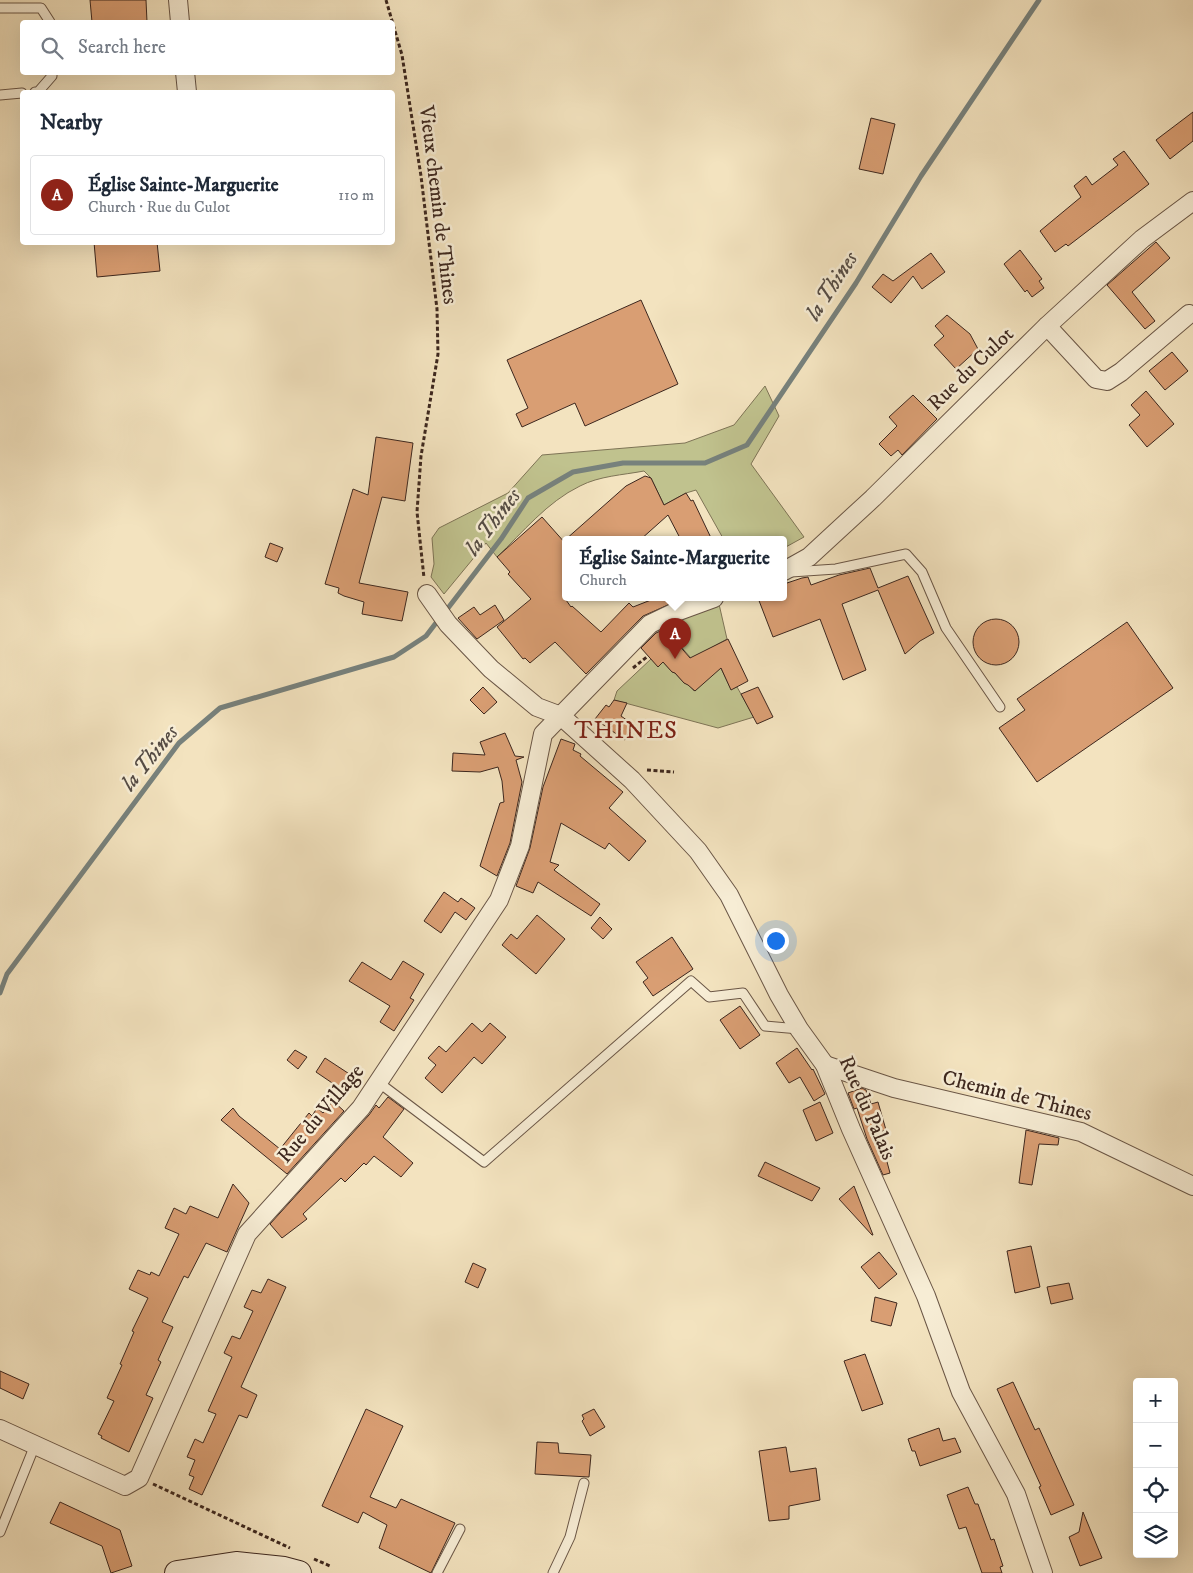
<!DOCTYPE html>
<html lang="en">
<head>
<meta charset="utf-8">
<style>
  :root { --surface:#fff; --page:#f2f2f3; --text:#1f2937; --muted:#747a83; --line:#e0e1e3; --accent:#8f2418 }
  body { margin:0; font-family:"IM FELL DW Pica",serif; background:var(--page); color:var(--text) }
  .controls { position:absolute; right:15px; bottom:15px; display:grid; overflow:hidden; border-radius:5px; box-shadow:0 5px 20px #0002 }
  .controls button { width:45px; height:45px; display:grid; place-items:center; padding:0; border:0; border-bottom:1px solid var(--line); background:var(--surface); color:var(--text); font:25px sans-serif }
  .you { position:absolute; left:775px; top:940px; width:18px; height:18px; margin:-12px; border:4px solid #fff; border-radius:50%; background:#1a73e8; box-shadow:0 0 0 8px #1a73e833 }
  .badge { display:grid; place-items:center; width:32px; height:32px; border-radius:50%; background:var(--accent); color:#fff; font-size:16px; font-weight:700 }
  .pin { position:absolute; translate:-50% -41px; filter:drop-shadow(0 1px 2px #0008) }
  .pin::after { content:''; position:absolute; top:26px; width:18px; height:15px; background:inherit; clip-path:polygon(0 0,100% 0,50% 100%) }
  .popup { position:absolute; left:562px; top:536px; width:225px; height:65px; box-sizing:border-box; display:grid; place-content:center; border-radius:5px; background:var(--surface); filter:drop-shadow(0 1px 4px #0005); font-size:16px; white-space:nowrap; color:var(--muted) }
  .popup b { font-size:19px; color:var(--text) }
  .popup::after { content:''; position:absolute; left:50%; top:100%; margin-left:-10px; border:10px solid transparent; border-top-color:var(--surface) }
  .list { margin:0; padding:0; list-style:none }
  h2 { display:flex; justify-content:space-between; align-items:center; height:65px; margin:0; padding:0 20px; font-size:21px }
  h2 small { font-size:16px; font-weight:400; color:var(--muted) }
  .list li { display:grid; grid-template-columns:32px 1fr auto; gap:15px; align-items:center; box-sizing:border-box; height:80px; margin:0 10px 10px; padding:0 10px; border:1px solid var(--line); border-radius:5px }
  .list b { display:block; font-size:19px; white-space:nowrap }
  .list p { margin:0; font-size:16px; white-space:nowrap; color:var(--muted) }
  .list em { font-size:16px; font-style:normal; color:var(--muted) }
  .icon { flex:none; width:28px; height:28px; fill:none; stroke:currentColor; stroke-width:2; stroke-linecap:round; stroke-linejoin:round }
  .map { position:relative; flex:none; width:1193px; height:1573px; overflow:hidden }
  .search { position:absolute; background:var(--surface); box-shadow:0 5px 20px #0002; left:20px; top:20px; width:375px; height:55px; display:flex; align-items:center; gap:12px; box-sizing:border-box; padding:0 18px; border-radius:5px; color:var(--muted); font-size:19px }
  .panel { position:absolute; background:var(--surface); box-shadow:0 5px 20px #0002; left:20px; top:90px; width:375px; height:155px; border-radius:5px }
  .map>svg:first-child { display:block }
</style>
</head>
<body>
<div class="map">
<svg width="1193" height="1573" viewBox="0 0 1193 1573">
  <rect width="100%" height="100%" fill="#f3e3bf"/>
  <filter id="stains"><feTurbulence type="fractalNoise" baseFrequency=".004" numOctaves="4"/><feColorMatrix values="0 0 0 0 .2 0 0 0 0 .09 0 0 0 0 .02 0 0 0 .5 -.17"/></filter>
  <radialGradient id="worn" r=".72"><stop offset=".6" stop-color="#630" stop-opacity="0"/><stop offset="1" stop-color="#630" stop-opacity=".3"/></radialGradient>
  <!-- green -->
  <g fill="#c0c28e" stroke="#7e7456">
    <path d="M 765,386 L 779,416 L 751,464 L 804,537 L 784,548 L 784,540 L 724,540 L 696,490 L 686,493 L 664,505 L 651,478 L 644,471 C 623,475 599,476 580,486 C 547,502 523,532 497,557 L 486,543 L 444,594 L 431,577 L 434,564 L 432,538 L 439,528 L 508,493 L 542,455 L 685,443 L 734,425 Z"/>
    <path d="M 719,604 L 727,639 L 711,648 L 731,689 L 737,687 L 754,717 L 718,728 L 614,700 L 617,691 L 651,659 L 658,666 L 663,662 L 672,672 L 675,673 L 684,683 L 688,684 L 694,691 L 704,682 L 690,660 L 690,657 L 664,627 Z"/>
  </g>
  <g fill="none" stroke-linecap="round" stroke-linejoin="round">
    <!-- stream -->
    <g stroke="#77817c" stroke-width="5">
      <path d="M 445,612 L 501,539 L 528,498 L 573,472 L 623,463 L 705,463 L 747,445 L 856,283 L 921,176 L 1039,0"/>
      <path d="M 0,993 L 7,974 L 179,743 L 220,708 L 394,657 L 426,636 L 439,619"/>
    </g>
  </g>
  <!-- building -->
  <g fill="#d99e73" stroke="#3d271e">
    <path d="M 90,0 L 146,0 L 147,22 L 92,22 Z"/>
    <path d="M 1193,112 L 1193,141 L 1170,159 L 1156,140 Z"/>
    <path d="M 871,118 L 895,124 L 883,174 L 859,169 Z"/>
    <path d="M 1124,151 L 1149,184 L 1068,246 L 1066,244 L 1055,252 L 1040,231 L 1081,197 L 1074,186 L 1086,176 L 1092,185 L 1118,165 L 1113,159 Z"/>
    <path d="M 94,242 L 157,242 L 160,271 L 97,277 Z"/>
    <path d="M 1156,242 L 1170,258 L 1132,292 L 1155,321 L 1145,329 L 1107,285 Z"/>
    <path d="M 1020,250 L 1042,279 L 1039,281 L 1044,288 L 1032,297 L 1027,290 L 1025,292 L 1004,264 Z"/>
    <path d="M 931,253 L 945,272 L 922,289 L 913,276 L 891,303 L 872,287 L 883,274 L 893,281 Z"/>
    <path d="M 641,300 L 678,384 L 585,426 L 575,403 L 522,427 L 516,414 L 528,408 L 507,360 Z"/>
    <path d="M 947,315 L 970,334 L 978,349 L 956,369 L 934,345 L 944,336 L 935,326 Z"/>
    <path d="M 1172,352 L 1188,371 L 1165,390 L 1149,371 Z"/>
    <path d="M 1146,391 L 1174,424 L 1147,447 L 1129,425 L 1140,415 L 1131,405 Z"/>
    <path d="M 913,395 L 937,419 L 902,455 L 898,450 L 891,456 L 879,444 L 897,426 L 889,417 Z"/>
    <path d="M 376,437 L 413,443 L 405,501 L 382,497 L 359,583 L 408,592 L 402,621 L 362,614 L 364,602 L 344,596 L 338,593 L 339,588 L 325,584 L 353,489 L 368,495 Z"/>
    <path d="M 645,476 L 651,478 L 664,505 L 686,493 L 691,501 L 693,500 L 712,540 L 681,540 L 668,515 L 640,540 L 565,540 L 626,486 Z"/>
    <path d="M 542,517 L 566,544 L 566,600 L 571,607 L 572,606 L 601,632 L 629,603 L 633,607 L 656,598 L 684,598 L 643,616 L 586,674 L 555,642 L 530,663 L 525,658 L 523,659 L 497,627 L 531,599 L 508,574 L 510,572 L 497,557 Z"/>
    <path d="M 270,543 L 283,548 L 277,562 L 265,557 Z"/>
    <path d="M 870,568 L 878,588 L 908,576 L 934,633 L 920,641 L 905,654 L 878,590 L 842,604 L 866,670 L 843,680 L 820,619 L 773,637 L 758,598 L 784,598 L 784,584 L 802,578 L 808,577 L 811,585 L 839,575 Z"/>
    <path d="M 495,605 L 504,620 L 477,639 L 458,618 L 474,607 L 480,615 Z"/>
    <circle cx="996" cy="642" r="23"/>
    <path d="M 1127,622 L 1173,688 L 1037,782 L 999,728 L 1025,710 L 1017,699 Z"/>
    <path d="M 665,629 L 690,658 L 728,639 L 748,681 L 731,690 L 721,668 L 695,691 L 688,685 L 684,683 L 675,673 L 672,672 L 663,662 L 658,667 L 641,648 L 656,633 Z"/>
    <path d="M 483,687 L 497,702 L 484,714 L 470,700 Z"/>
    <path d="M 758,687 L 773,717 L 757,724 L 741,694 Z"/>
    <path d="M 614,700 L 627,703 L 621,716 L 628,721 L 626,723 L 633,729 L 625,740 L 595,719 L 606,705 L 609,707 Z"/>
    <path d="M 505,733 L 515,756 L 524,757 L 516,760 L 522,782 L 510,843 L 497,876 L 480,866 L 500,803 L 504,802 L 502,781 L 498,767 L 480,772 L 452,771 L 453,753 L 485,755 L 480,742 Z"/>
    <path d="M 561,739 L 575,744 L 573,750 L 581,754 L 580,756 L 623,792 L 609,808 L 646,841 L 629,861 L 609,843 L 605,849 L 561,823 L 550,862 L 559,865 L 554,870 L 600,904 L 591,916 L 538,882 L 533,893 L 516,886 L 530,848 L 543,787 Z"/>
    <path d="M 444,892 L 458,902 L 461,898 L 475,908 L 466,920 L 455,912 L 441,933 L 424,921 Z"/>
    <path d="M 537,915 L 565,939 L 536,974 L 502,945 L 511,934 L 517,939 Z"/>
    <path d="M 600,917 L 612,929 L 603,939 L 591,928 Z"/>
    <path d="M 672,937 L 693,969 L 653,996 L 643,982 L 648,978 L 636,962 Z"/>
    <path d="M 403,961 L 424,974 L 410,998 L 414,1000 L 394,1031 L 380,1022 L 390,1006 L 349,981 L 362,962 L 391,980 Z"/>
    <path d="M 740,1006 L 760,1035 L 740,1049 L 720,1020 Z"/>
    <path d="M 472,1023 L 482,1032 L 490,1023 L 506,1037 L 482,1064 L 474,1057 L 442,1093 L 425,1078 L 436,1065 L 428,1058 L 439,1046 L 446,1052 Z"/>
    <path d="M 797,1048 L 812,1070 L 813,1069 L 825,1094 L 814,1101 L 800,1077 L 789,1083 L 776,1063 Z"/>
    <path d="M 295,1050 L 307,1057 L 298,1069 L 287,1060 Z"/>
    <path d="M 325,1058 L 354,1077 L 344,1091 L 316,1072 Z"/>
    <path d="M 862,1088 L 866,1090 L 871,1104 L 878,1102 L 886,1130 L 879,1132 L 890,1173 L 883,1175 L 867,1139 L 857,1108 L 854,1109 L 848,1093 Z"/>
    <path d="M 388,1097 L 404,1109 L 383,1137 L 413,1163 L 401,1177 L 374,1156 L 366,1165 L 364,1163 L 345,1182 L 341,1178 L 303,1214 L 307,1219 L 282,1238 L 270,1224 L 369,1115 L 376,1105 L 379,1108 Z"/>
    <path d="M 333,1101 L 344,1111 L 287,1174 L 221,1120 L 233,1108 L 239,1116 L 280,1149 L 309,1113 L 312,1116 L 317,1108 L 323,1113 Z"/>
    <path d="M 820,1102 L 833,1133 L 816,1141 L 803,1110 Z"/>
    <path d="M 1026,1130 L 1059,1138 L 1058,1145 L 1039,1144 L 1032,1185 L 1019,1183 Z"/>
    <path d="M 765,1162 L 820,1188 L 812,1201 L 758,1176 Z"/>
    <path d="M 233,1184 L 249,1203 L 227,1252 L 206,1243 L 188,1278 L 184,1276 L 162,1322 L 173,1327 L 158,1360 L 161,1362 L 146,1395 L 153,1398 L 129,1452 L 101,1438 L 102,1436 L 98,1434 L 114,1401 L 107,1398 L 122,1365 L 120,1364 L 134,1332 L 132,1331 L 148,1298 L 129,1289 L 138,1270 L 150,1275 L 151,1272 L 159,1276 L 179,1234 L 165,1228 L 174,1208 L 186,1214 L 190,1206 L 218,1218 Z"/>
    <path d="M 854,1186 L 873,1235 L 872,1235 L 839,1199 Z"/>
    <path d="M 1031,1246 L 1040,1287 L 1015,1293 L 1007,1251 Z"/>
    <path d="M 879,1252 L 897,1274 L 879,1289 L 861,1267 Z"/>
    <path d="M 473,1263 L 486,1269 L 478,1288 L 465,1282 Z"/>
    <path d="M 268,1279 L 286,1287 L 241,1387 L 257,1395 L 247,1418 L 239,1415 L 202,1495 L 189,1489 L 194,1477 L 189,1475 L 195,1460 L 187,1457 L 195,1439 L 203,1443 L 216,1414 L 208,1411 L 232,1357 L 224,1353 L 232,1336 L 240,1339 L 253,1311 L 244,1307 L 252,1290 L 261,1293 Z"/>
    <path d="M 1069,1283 L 1073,1299 L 1051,1304 L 1047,1287 Z"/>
    <path d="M 875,1297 L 897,1303 L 891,1326 L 871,1321 Z"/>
    <path d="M 865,1354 L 883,1404 L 862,1411 L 844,1361 Z"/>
    <path d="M 0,1371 L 29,1384 L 23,1399 L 0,1388 Z"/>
    <path d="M 1013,1382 L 1035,1430 L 1039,1428 L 1074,1505 L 1051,1515 L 1039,1487 L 1041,1486 L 997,1389 Z"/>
    <path d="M 366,1409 L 403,1426 L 370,1497 L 396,1508 L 401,1499 L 455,1523 L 431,1573 L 379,1548 L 387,1525 L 363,1512 L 358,1523 L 322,1506 Z"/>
    <path d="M 594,1409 L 605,1427 L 590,1436 L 582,1421 L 584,1419 L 582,1415 Z"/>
    <path d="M 939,1428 L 943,1441 L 955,1438 L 961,1452 L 920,1466 L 915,1451 L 912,1451 L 908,1439 Z"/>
    <path d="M 537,1442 L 558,1443 L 559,1453 L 591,1455 L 589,1477 L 535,1474 Z"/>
    <path d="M 786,1447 L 790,1472 L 816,1468 L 820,1500 L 789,1506 L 789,1519 L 769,1521 L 759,1451 Z"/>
    <path d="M 968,1487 L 975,1504 L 978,1504 L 991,1540 L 994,1539 L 1003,1566 L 1000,1567 L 1002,1573 L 982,1573 L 966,1527 L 959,1529 L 947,1495 Z"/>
    <path d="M 60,1502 L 120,1530 L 132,1566 L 111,1573 L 102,1546 L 50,1523 Z"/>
    <path d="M 1083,1512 L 1102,1558 L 1080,1566 L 1069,1537 L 1079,1532 Z"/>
  </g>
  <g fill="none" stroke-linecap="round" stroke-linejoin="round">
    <defs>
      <g id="lane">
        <path d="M 0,8 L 41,8 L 50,22"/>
        <path d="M 35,92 L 38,92 L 52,76 L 52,72"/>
        <path d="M 0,95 L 22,93"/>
        <path d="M 791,572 L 836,569 L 906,554 L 922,572 L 946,628 L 1000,707"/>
        <path d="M 378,1082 L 484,1162 L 691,981 L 709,997 L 743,993 L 765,1026 L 799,1029"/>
        <path d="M 0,1532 L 35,1445"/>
        <path d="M 437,1573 L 460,1529"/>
        <path d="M 553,1573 L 570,1537 L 584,1483"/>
      </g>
      <g id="street">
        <path d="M 178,0 L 180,22"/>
        <path d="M 185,72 L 187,92"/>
        <path d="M 1047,326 L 1096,379 L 1107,381 L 1121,372 L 1189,314"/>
        <path d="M 784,571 L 809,557 L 873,498 L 1047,326 L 1142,239 L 1193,201"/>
        <path d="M 427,594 L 448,624 L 491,669 L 537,707 L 561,716 L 632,780 L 698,851 L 729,895 L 779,995 L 799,1029 L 825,1065 L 851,1129 L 926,1296 L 961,1392 L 1016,1494 L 1043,1573"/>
        <path d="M 825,1065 L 894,1088 L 1081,1132 L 1193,1186"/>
        <path d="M 0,1429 L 125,1486 L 139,1478 L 247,1234 L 361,1108 L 499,900 L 520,846 L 543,734 L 650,624 L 673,613 L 714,598"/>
      </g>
      <path id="secondary" d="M 177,1573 L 236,1564 L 284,1569 L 299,1573"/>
    </defs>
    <!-- lane casing -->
    <use href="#lane" stroke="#6a5646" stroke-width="11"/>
    <!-- street casing -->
    <use href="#street" stroke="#6a5646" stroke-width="20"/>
    <!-- secondary casing -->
    <use href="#secondary" stroke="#3d271e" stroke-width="26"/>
    <!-- path -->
    <g stroke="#3d271e" stroke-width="3" stroke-dasharray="4 2.5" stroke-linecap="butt">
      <path d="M 386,0 L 402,55 L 421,176 L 437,309 L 438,354 L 421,456 L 417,512 L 424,578"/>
      <path d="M 633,668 L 648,656"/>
      <path d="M 647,770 L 674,772"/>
      <path d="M 153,1484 L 290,1548"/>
      <path d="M 314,1559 L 330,1566"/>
    </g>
    <!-- lane -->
    <use href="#lane" stroke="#f7edd5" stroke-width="9"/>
    <!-- street -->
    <use href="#street" stroke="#f7edd5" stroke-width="18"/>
    <!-- secondary -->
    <use href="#secondary" stroke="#f7edd5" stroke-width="24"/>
  </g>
  <g text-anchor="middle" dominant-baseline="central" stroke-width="5" stroke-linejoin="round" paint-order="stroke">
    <!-- street labels -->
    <g font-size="21" fill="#3d271e" stroke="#f7edd5">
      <text transform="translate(438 205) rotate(83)">Vieux chemin de Thines</text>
      <text transform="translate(971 369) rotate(-44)">Rue du Culot</text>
      <text transform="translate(1017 1096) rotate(14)">Chemin de Thines</text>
      <text transform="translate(867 1108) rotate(66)">Rue du Palais</text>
      <text transform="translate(321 1114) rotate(-50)">Rue du Village</text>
    </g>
    <!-- water labels -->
    <g font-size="22" font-style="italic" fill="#554c45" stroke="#f7edd5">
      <text transform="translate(832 286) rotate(-57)">la Thines</text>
      <text transform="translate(493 522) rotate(-53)">la Thines</text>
      <text transform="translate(150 758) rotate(-51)">la Thines</text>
    </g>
    <!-- quarter labels -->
    <g font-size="24" letter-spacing="1" fill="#7a1f14" stroke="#f7edd5">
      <text x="626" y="731">THINES</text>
    </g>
  </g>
  <rect width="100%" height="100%" filter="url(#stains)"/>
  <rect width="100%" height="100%" fill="url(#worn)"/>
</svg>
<div class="controls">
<button>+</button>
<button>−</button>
<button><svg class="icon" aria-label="locate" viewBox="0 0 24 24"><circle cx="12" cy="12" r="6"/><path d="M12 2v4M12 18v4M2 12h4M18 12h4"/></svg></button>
<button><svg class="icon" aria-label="layers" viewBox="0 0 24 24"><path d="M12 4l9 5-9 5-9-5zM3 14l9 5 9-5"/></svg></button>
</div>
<div class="you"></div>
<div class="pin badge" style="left:675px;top:659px">A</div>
<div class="popup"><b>Église Sainte-Marguerite</b>Church</div>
<div class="search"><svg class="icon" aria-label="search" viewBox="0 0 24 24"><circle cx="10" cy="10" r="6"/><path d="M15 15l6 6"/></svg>Search here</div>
<section class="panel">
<h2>Nearby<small></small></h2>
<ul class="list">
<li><span class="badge">A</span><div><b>Église Sainte-Marguerite</b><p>Church · Rue du Culot</p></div><em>110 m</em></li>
</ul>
</section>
</div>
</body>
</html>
